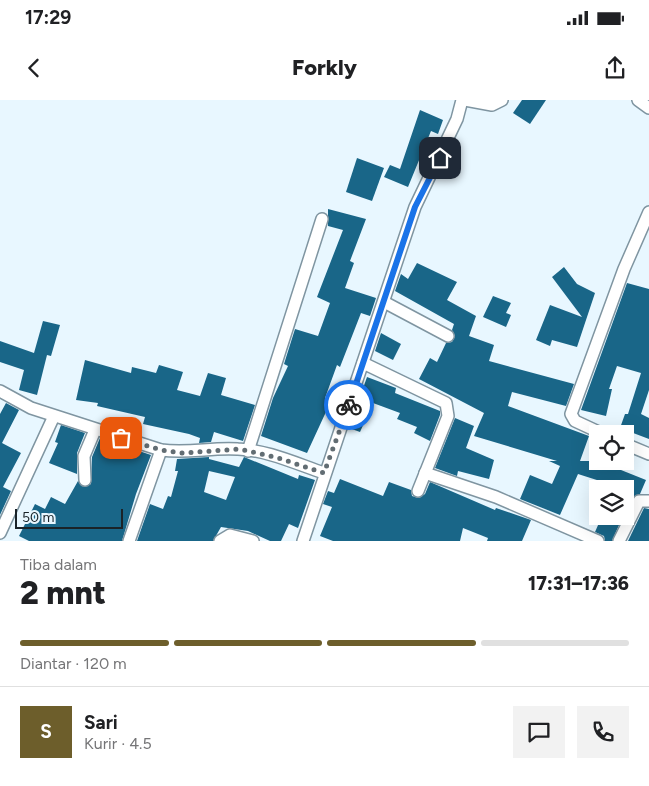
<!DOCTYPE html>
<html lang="id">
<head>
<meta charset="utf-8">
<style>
  body { margin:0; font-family:Figtree,sans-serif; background:#f2f2f2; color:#202124; height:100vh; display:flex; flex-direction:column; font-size:19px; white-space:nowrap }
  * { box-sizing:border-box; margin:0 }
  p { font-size:16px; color:#757577 }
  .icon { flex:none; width:28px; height:28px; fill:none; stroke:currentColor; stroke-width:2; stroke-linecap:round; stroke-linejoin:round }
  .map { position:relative; height:441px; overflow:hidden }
  .drawer { display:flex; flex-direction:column; background:#fff; flex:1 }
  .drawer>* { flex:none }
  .controls { position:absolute; left:589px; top:325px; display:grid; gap:10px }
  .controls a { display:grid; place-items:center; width:45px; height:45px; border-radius:0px; background:#fff; box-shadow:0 5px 20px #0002; font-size:25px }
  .scale { position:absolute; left:15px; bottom:12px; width:108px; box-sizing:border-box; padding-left:5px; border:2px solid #1a2328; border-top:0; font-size:14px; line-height:18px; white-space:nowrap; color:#1a2328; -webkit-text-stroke:4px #e8f7ff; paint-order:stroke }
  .pin { position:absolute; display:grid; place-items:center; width:42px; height:42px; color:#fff; margin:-21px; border-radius:10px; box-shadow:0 2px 8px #0006 }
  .courier { position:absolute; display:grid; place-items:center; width:50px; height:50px; margin:-25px; border:4px solid #1a73e8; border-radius:50%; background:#fff; color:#222; box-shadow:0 1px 6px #0007 }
  .overview em { font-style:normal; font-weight:800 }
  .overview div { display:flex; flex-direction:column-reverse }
  .overview { display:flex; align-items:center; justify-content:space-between; height:85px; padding:0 20px }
  h1 { font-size:32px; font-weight:800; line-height:38px }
  .bar { display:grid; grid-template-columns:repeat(4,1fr); gap:8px 5px; align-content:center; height:60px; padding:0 20px }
  .bar i { height:6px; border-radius:4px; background:#e0e0e0 }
  .bar .active { background:#6d5e2b }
  .bar p { grid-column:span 4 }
  .line { display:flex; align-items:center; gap:12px; padding:0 20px; border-top:1px solid #e0e0e0 }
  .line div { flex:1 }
  .round { display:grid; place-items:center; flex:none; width:52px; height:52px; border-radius:0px; background:#f2f2f2 }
  .status { display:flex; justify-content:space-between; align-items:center; height:35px; padding:0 25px; background:#fff; direction:ltr }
  .status svg { height:14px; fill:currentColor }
  header { display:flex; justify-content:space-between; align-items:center; height:65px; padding:0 20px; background:#fff; font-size:22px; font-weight:800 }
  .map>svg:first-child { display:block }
  .building { fill:#196688; fill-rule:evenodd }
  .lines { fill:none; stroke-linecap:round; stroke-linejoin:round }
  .minor-casing { stroke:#7f95a1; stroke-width:14 }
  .minor { stroke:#fff; stroke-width:11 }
  .done { stroke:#626d73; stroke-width:5; stroke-dasharray:0 9 }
  .route { stroke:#1a73e8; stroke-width:6 }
</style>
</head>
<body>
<div class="status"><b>17:29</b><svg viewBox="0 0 49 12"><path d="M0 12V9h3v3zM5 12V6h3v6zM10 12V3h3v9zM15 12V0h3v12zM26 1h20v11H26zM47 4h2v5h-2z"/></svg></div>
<header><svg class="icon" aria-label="back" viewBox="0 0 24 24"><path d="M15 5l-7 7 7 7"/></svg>Forkly<svg class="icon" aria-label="share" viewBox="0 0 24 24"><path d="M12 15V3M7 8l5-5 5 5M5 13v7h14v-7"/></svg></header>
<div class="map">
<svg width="649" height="441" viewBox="0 0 649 441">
  <rect width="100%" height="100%" fill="#e8f7ff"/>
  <g class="building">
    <path d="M522,0h24l-16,24 -17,-11z"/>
    <path d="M420,10l23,10 -5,14 -7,-3 -23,56 -24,-10 6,-12 10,4z"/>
    <path d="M357,58l27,10 -12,33 -26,-9z"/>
    <path d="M328,109l38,10 -16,42 4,2 -9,25 31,10 -6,18 -9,-3 -21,54 -3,-2 -12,33 6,3 -24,52 -46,-17 12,-38 15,-32 -4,-2 11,-35 23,7 12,-33 -13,-6 26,-67 -15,-4z"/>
    <path d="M417,163l40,19 -10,18 29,16 -7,20 25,9 -5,16 85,23 -8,22 -54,-14 -4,14 81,30 -9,25h39l-3,7 30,12 -6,14 -7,3 -8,15v-23l-47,-15 -18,41 -40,-16 10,-24 22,9 8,-18 -11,-5h8l-83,-25 10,-23 -65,-34 11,-21 7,4 9,-19 6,-1 3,-6 -3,-6 2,-6 -59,-33 6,-17 7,5z"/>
    <path d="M564,167l13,17 18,9 -18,54 -25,-7 -2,6 -14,-6 14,-35 32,12 -30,-40z"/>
    <path d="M627,183l22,6v101l-8,24 8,4v21l-29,-11 5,-14h3l13,-41 -24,-7 -8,23h3l-6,27 -25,-6z"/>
    <path d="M493,196l18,7 -5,10 5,2 -5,12 -23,-10z"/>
    <path d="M43,221l17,4 -9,31 -4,-1 -10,40 -18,-5 5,-20 -24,-8v-21l34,12z"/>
    <path d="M381,233l20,11 -8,16 -18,-9z"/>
    <path d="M85,260l46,13 1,-6 24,6 3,-8 24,7 -6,18 23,6 8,-23 18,5 -5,17 34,10 -12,36 -29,-9 -3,10 -12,1 1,-5 -11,-4 -46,-10 2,-7 -48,-11 1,-3 -22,-3z"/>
    <path d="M367,277l29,11 -1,5 45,18v4l-10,26 -16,-8 3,-6 -20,-8 3,-6 -27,-10 -13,29 -11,-4z"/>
    <path d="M6,303l13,7 -17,33 19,10 -18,34 8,4 -11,24v-101z"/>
    <path d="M455,318l19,8 -8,22 28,12 -5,19 -31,-8 -1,5 -22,-8z"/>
    <path d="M61,325l24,8 -8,20v21l-28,-11 9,-20 -3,-1z"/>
    <path d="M100,338l51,17 -15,39 -14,47h-93l-10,-5 16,-32 10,5 6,-12 14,7 13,-23 7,6 6,-3 1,-27z"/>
    <path d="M209,357v2l30,8 5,-10 54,22 1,-4 16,5 -17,48 -9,-4 -8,17h-11l-22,-10 -27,-4 -8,14h-76l13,-37 13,5 5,-13 3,1 7,-26h-3l2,-12zM209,371l26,6 -9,23 -22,-8z"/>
    <path d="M340,379l43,17 6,-14 22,8 1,6 7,2 6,-4 5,-12 65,28 1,-2 35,12 -9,21h-35l1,-3 -25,-10 -3,13h-127l-13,-5 12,-29 -9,-3 5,-13 6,2z"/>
    <path d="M644,408l5,1v32h-21z"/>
    <path d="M602,416h21l-11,25h-7l-1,-5 -9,-4z"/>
  </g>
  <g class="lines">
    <g class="minor-casing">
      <g id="minor">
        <path d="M465,0l27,5 10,-5"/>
        <path d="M638,0l11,8"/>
        <path d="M384,202l64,34"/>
        <path d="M363,263l83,40 2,13 -30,75"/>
        <path d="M0,291l31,17 130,42c28,4 50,-3 77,-1 29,1 59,15 86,24"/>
        <path d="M603,334l-28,-13 -4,-7 53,-145 25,-57"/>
        <path d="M625,344l24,10"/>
        <path d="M248,351l74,-232"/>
        <path d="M425,373l71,24 102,44"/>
        <path d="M85,380l-1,-24 11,-26"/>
        <path d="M0,433l54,-117"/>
        <path d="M129,441l32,-91"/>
        <path d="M220,441l10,-6 23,6"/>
        <path d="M303,441l112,-334 42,-88 5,-19"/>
        <path d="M619,441l20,-40h10"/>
      </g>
    </g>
    <use href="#minor" class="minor"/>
  </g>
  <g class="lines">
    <path class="done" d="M121,338l40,12 21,3 58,-4 38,9 46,15 25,-68"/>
    <path class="route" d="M349,305l66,-198 25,-49"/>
  </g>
</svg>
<div class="controls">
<a><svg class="icon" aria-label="locate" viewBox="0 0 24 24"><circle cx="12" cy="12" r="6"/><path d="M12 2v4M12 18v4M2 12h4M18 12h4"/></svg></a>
<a><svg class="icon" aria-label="layers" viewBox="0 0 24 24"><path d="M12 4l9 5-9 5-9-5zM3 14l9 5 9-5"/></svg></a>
</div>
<div class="scale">50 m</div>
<div class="pin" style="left:121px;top:338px;background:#ea580c"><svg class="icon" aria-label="bag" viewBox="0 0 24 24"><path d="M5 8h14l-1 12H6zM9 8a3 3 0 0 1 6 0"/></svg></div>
<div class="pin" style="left:440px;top:58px;background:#1f2937"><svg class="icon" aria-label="home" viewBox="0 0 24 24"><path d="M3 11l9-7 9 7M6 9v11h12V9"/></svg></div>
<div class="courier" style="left:349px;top:305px"><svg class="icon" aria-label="bike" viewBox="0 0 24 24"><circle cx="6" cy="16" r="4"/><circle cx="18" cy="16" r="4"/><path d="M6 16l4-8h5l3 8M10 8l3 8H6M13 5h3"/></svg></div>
</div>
<section class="drawer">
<div class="overview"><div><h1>2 mnt</h1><p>Tiba dalam</p></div><em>17:31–17:36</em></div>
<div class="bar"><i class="active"></i><i class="active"></i><i class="active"></i><i></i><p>Diantar · 120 m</p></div>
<div class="line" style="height:90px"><b class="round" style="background:#6d5e2b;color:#fff">S</b><div><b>Sari</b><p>Kurir · 4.5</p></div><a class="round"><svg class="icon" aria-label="chat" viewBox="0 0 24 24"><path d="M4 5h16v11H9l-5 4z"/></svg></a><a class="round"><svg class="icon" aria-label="phone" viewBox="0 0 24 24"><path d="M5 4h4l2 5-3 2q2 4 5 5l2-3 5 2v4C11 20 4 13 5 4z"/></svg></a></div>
</section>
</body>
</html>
